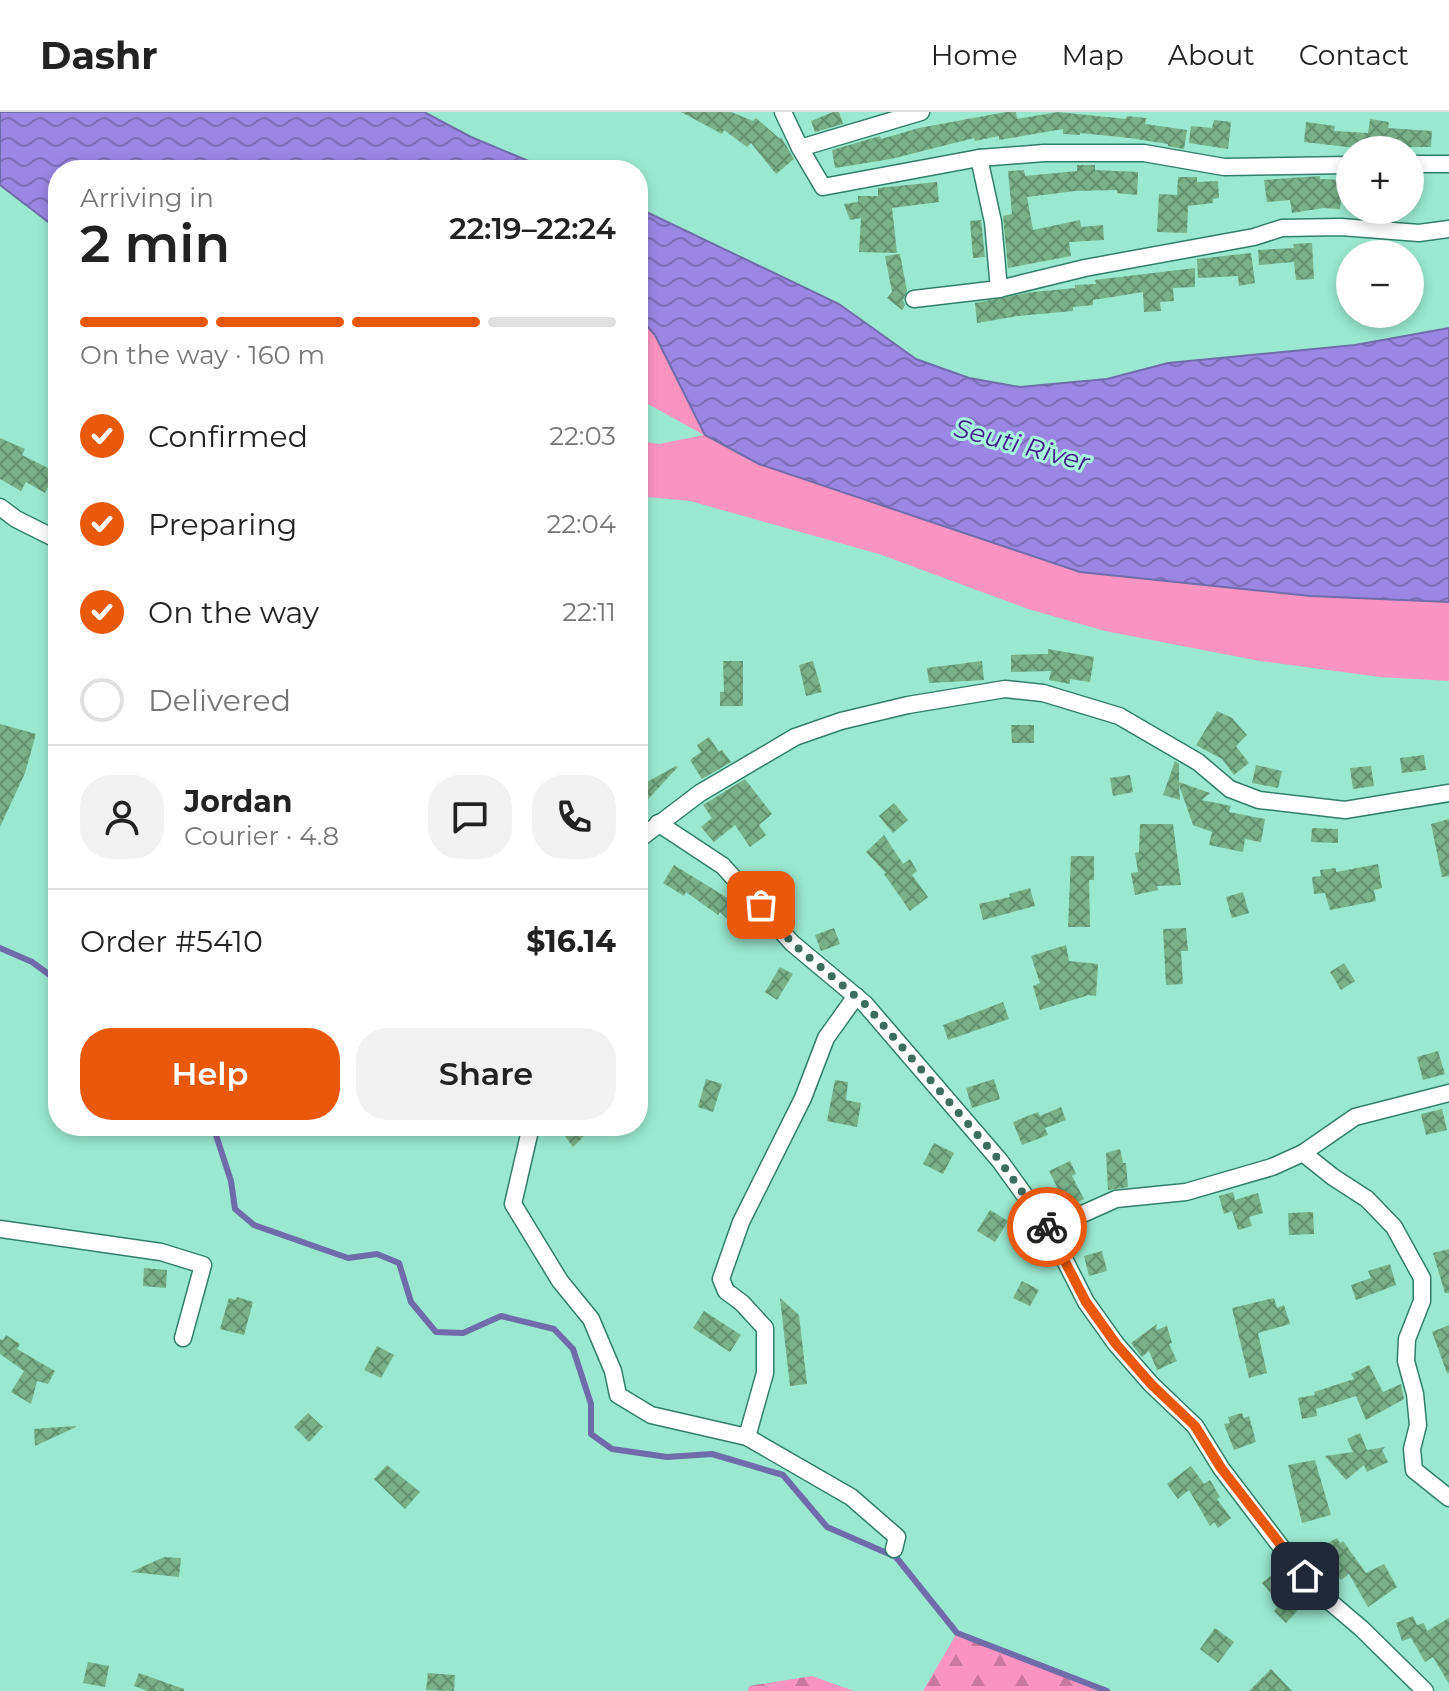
<!DOCTYPE html>
<html lang="en">
<head>
<meta charset="utf-8">
<style>
  body { margin:0; font-family:Montserrat,sans-serif; background:#f2f2f2; color:#222; height:100vh; display:flex; flex-direction:column; font-size:30px; white-space:nowrap }
  * { box-sizing:border-box; margin:0 }
  p { font-size:26px; color:#767676 }
  .icon { flex:none; width:44px; height:44px; fill:none; stroke:currentColor; stroke-width:2; stroke-linecap:round; stroke-linejoin:round }
  .map { position:relative; flex:1; overflow:hidden }
  .drawer { position:absolute; left:48px; top:48px; width:600px; height:976px; display:flex; flex-direction:column; background:#fff; border-radius:32px; box-shadow:0 4px 12px #0003 }
  .drawer>* { flex:none }
  .buttons { position:absolute; left:1336px; top:24px; display:grid; gap:16px }
  .buttons a { display:grid; place-items:center; width:88px; height:88px; border-radius:50%; background:#fff; box-shadow:0 4px 12px #0003; font-size:40px }
  .pin { position:absolute; display:grid; place-items:center; width:68px; height:68px; color:#fff; margin:-34px; border-radius:16px; box-shadow:0 4px 12px #0006 }
  .courier { position:absolute; display:grid; place-items:center; width:80px; height:80px; margin:-40px; border:6px solid #ea580c; border-radius:50%; background:#fff; color:#222; box-shadow:0 2px 10px #0007 }
  .overview em { font-style:normal; font-weight:600 }
  .overview div { display:flex; flex-direction:column-reverse }
  .overview { display:flex; align-items:center; justify-content:space-between; height:136px; padding:0 32px }
  h1 { font-size:52px; font-weight:600; line-height:60px }
  .bar { display:grid; grid-template-columns:repeat(4,1fr); gap:12px 8px; align-content:center; height:96px; padding:0 32px }
  .bar i { height:10px; border-radius:6px; background:#e0e0e0 }
  .bar .selected { background:#ea580c }
  .bar p { grid-column:span 4 }
  .line { display:flex; align-items:center; gap:20px; padding:0 32px; border-top:2px solid #e0e0e0 }
  .line div { flex:1 }
  .round { display:grid; place-items:center; flex:none; width:84px; height:84px; border-radius:32px; background:#f2f2f2 }
  ol { padding:0 32px; list-style:none }
  li { display:flex; align-items:center; gap:24px; height:88px }
  li p { margin-inline-start:auto }
  li .icon { padding:8px; border-radius:50%; background:#ea580c; color:#fff; stroke-width:4 }
  li:last-child { color:#767676 }
  li i { width:44px; height:44px; border:4px solid #e0e0e0; border-radius:50% }
  .button { display:flex; gap:16px; margin-top:auto; padding:16px 32px }
  .button a { flex:1; height:92px; border-radius:32px; background:#ea580c; color:#fff; font-size:32px; font-weight:600; line-height:92px; text-align:center }
  .button a+a { background:#f2f2f2; color:#222 }
  header { display:flex; align-items:center; gap:48px; box-sizing:border-box; height:112px; padding:0 40px; background:#fff; border-bottom:2px solid #e0e0e0 }
  header strong { font-size:38px }
  nav { display:flex; gap:44px; margin-inline-start:auto; font-size:28px }
  .map>svg:first-child { display:block }
  .green { fill:#fc94c2 }
  .forest { fill:url(#forest-firs) }
  .water { fill:url(#water-waves); stroke:#706baa; stroke-width:2 }
  .lines { fill:none; stroke-linecap:round; stroke-linejoin:round }
  .stream { stroke:#706baa; stroke-width:6 }
  .building { fill:url(#building-cross-hatch) }
  .street-casing { stroke:#307f6a; stroke-width:19 }
  .street { stroke:#fff; stroke-width:16 }
  .done { stroke:#3c6e5f; stroke-width:8; stroke-dasharray:0 14.4 }
  .route { stroke:#ea580c; stroke-width:10 }
  .labels { text-anchor:middle; stroke-width:6; stroke-linejoin:round; paint-order:stroke }
  .water-label { font-size:26px; font-style:italic; fill:#431b89; stroke:#a7f5dc }
</style>
</head>
<body>
<header>
<strong>Dashr</strong>
<nav><a>Home</a><a>Map</a><a>About</a><a>Contact</a></nav>
</header>
<div class="map">
<svg width="1449" height="1579" viewBox="0 0 1449 1579">
  <defs>
    <pattern id="forest-firs" width="22" height="20" patternUnits="userSpaceOnUse" patternTransform="scale(2)"><rect width="22" height="20" fill="#fc94c2"/><path d="M5 1l3.5 6h-7zM16 11l3.5 6h-7z" fill="#ca799d"/></pattern>
    <pattern id="water-waves" width="16" height="10" patternUnits="userSpaceOnUse" patternTransform="scale(2)"><rect width="16" height="10" fill="#9b86e4"/><path d="M0 5q4-4 8 0t8 0" fill="none" stroke="#7d6eb8"/></pattern>
    <pattern id="building-cross-hatch" width="8" height="8" patternUnits="userSpaceOnUse" patternTransform="scale(2)"><rect width="8" height="8" fill="#78b188"/><path d="M0 0l8 8M0 8l8-8" fill="none" stroke="#61906f"/></pattern>
  </defs>
  <rect width="100%" height="100%" fill="#9ae8cf"/>
  <path class="green" d="M638,204l17,19 50,100 54,29 321,108 230,24 139,6v79l-69,-4 -120,-16 -155,-30 -77,-22 -149,-55 -189,-53 -52,-5v-55l21,3 45,-9 -58,-32 -8,-16z"/>
  <g class="forest">
    <path d="M957,1521l150,58h-184z"/>
    <path d="M812,1564l42,15h-106l1,-5z"/>
  </g>
  <g class="water">
    <path d="M0,0h424l47,25 79,33h-492v55l-7,-1 -51,-39z"/>
    <path d="M638,96l201,96 77,55 53,19 51,9 87,-8 61,-16 187,-18 94,-17v274l-139,-6 -230,-24 -321,-108 -54,-29 -50,-100 -17,-19z"/>
  </g>
  <g class="lines">
    <g class="stream">
      <path d="M0,836l32,14 26,19"/>
      <path d="M213,1014l18,55 4,28 19,16 94,33 29,-4 22,9 12,39 25,30 27,1 38,-17 53,13 19,20 18,55v30l21,15 55,8 45,-3 71,21 44,52 69,30 61,76 150,58"/>
    </g>
  </g>
  <g class="building">
    <path d="M681,0h50l22,9 3,-3 24,21 1,-2 13,22 -18,15 -25,-31 -4,4 -23,-17 -2,4z"/>
    <path d="M833,0h6l4,12 -28,8 -4,-11z"/>
    <path d="M1006,0h10l1,7 41,-7 68,7 1,-3 19,2 -1,6 42,6 -3,19 -16,-3v-2l-38,-6 -50,-5v2l-17,-1v-5l-64,11v-4l-24,5 -1,-3 -83,21 -56,9 -3,-18 48,-14 1,3 38,-11z"/>
    <path d="M1370,7l19,3 -1,6 44,3 -1,16h-57v3l-70,-8 2,-20 29,4 -1,5 34,2z"/>
    <path d="M1214,8l17,2 -3,27 -39,-6 2,-17 21,2z"/>
    <path d="M1077,53h18v5l43,2 -1,23 -20,-2v-3l-42,1 -48,6 6,33 47,-10 1,7 22,-2 1,15 -35,2 2,14 -63,12 -5,-52 9,-2 -4,-43 16,-1 1,6 52,-5z"/>
    <path d="M1320,64v3l22,1v5h8v17l-9,-1 -1,8 -17,-1 -31,5 -2,-13 -23,2 -3,-22z"/>
    <path d="M1178,65h19v5l21,-1 1,17 -6,1v4l-25,3 -1,27 -30,-1 2,-38 18,1z"/>
    <path d="M937,70l2,20 -47,6 5,45 -38,-1 2,-34 -11,2 -6,-16 14,-2v-6h20v-8z"/>
    <path d="M981,108l4,37 -12,1 -3,-37z"/>
    <path d="M1312,131l2,36 -18,1 -2,-18 -35,3 -1,-15 36,-2 -1,-4z"/>
    <path d="M1251,141l4,30 -16,3 -1,-10 -40,2 -1,-19z"/>
    <path d="M900,142l7,37 -4,9 2,5 -3,5 -15,-12 5,-6 -7,-36z"/>
    <path d="M1195,156v19l-22,1 1,13 -14,1 1,9 -17,1 -1,-20 -50,8v5l-20,2v4l-55,5 -41,7 -2,-20 58,-11 42,-4v-3l21,-1 -1,-4z"/>
    <path d="M0,326l25,11 -3,6 34,17 -11,21 -19,-11 -5,9 -21,-12z"/>
    <path d="M1048,537l46,8 -4,25 -20,-3v5l-21,-4 2,-9 -40,1v-17l37,-1z"/>
    <path d="M723,549h20v45h-23v-14h4z"/>
    <path d="M813,549l9,31 -16,4 -7,-31z"/>
    <path d="M982,549l2,19 -55,3 -2,-15z"/>
    <path d="M1217,599l15,7 15,17 -11,11 13,17 -15,12 -12,-16 -26,-14z"/>
    <path d="M0,612l36,10 -11,39 -25,54z"/>
    <path d="M1011,613h23v18h-22z"/>
    <path d="M709,625l10,15 3,-2 9,12 -29,17 -12,-19 11,-8 -4,-7z"/>
    <path d="M1424,643l2,15 -24,3 -2,-15z"/>
    <path d="M1175,649l4,3v18l31,11 -8,7 29,6 -2,6 36,7 -4,23 -16,-3 -2,13 -34,-7 3,-13 -19,-7 -14,-40 1,15 -17,-5z"/>
    <path d="M1256,653l26,6 -4,17 -26,-5z"/>
    <path d="M676,654l2,1 -40,43v-23z"/>
    <path d="M1371,654l3,20 -21,3 -3,-21z"/>
    <path d="M1130,663l3,17 -20,4 -3,-18z"/>
    <path d="M745,667l27,35 -13,11 7,10 -16,12 -15,-22 -21,17 -13,-15 11,-9 -9,-13z"/>
    <path d="M894,691l14,17 -15,13 -14,-17z"/>
    <path d="M1449,707v57l-7,1 -11,-53z"/>
    <path d="M1140,712h33l8,61 -24,1 1,4 -23,5 -4,-22 7,-1 -3,-19 4,-1z"/>
    <path d="M1312,716l26,1v14l-27,-1z"/>
    <path d="M884,723l19,29 7,-5 7,12 -5,4 16,22 -18,14 -26,-37 2,-1 -20,-21z"/>
    <path d="M1071,744h23v24h-5l1,47h-22z"/>
    <path d="M1378,752l4,24 -8,2 2,11 -46,9 -5,-17 -11,1 -2,-17 9,-1 -1,-6 16,-2v4z"/>
    <path d="M674,753l60,37 22,22 -11,12 -25,-24 -2,3 -32,-23 -2,4 -21,-13z"/>
    <path d="M1030,776l5,18 -52,14 -4,-16 31,-7 -1,-3z"/>
    <path d="M1243,780l6,21 -17,5 -6,-21z"/>
    <path d="M834,816l6,16 -19,7 -6,-16z"/>
    <path d="M1186,816l2,23h-7l2,33 -17,1 -3,-56z"/>
    <path d="M1066,833l3,16 29,3 -2,32 -7,-1 -49,15 -7,-24 7,-3 -9,-27z"/>
    <path d="M1344,851l11,18 -14,9 -11,-18z"/>
    <path d="M780,855l13,7 -16,26 -12,-8z"/>
    <path d="M1003,890l6,17 -61,21 -5,-15z"/>
    <path d="M1438,939l7,23 -22,6 -6,-23z"/>
    <path d="M706,967l16,5 -9,28 -15,-5z"/>
    <path d="M994,967l6,20 -28,9 -6,-20z"/>
    <path d="M835,968l13,2 -2,18 15,3 -4,24 -30,-6z"/>
    <path d="M1061,995l5,13 -21,8 3,7 -26,10 -9,-23 25,-10 2,4z"/>
    <path d="M1442,997l5,21 -21,5 -5,-21z"/>
    <path d="M570,1014h24l-21,21 -11,-15z"/>
    <path d="M934,1031l20,10 -11,21 -20,-10z"/>
    <path d="M1120,1037l3,14h3l2,24 -20,3 -2,-37z"/>
    <path d="M1070,1049l6,13 -4,2 12,23 -20,10 -11,-20 4,-2 -8,-16z"/>
    <path d="M1233,1080l2,8 23,-7 5,20 -14,4 3,9 -14,4 -6,-19 -8,3 -5,-18z"/>
    <path d="M990,1098l18,11 -13,21 -18,-11z"/>
    <path d="M1313,1100l1,22 -25,1 -1,-22z"/>
    <path d="M1449,1137v44h-4l-12,-40z"/>
    <path d="M1102,1139l5,20 -18,5 -5,-20z"/>
    <path d="M1390,1152l6,21 -40,15 -5,-15 20,-7 -3,-7z"/>
    <path d="M144,1156l23,2 -1,18 -23,-2z"/>
    <path d="M1022,1169l17,9 -9,16 -17,-8z"/>
    <path d="M237,1185l16,5 -9,33 -24,-6 9,-31 7,2z"/>
    <path d="M780,1186l19,17 8,69 -17,2z"/>
    <path d="M1274,1186l3,10 7,-3 6,19 -32,9 9,40 -18,5 -17,-70z"/>
    <path d="M704,1199l37,24 -11,17 -37,-24z"/>
    <path d="M1157,1212l-1,6 11,-4 5,17 -3,1 8,17 -20,9 -8,-19 -7,6 -11,-14z"/>
    <path d="M1449,1213v48h-2l-15,-41z"/>
    <path d="M6,1223l14,9 -3,5 38,22 -7,13 -11,-3 -6,23 -20,-12 13,-21 -24,-17v-15l3,1z"/>
    <path d="M377,1234l17,9 -13,23 -17,-8z"/>
    <path d="M1369,1253l14,27 18,-8 3,15 -38,21 -10,-24 -40,13 1,7 -15,3 -4,-21 17,-3 -1,-3 40,-13 -3,-5z"/>
    <path d="M308,1301l15,14 -14,15 -15,-15z"/>
    <path d="M1242,1301l2,5 5,-2 7,26 -22,8 -10,-26 6,-1 -2,-6z"/>
    <path d="M75,1314l1,1 -41,19 -1,-17z"/>
    <path d="M1360,1321l7,17 18,-3 -3,3 6,12 -21,10 -3,-7 -18,15 -21,-24 28,-4 -6,-13z"/>
    <path d="M1315,1348l16,55 -29,8 -14,-58z"/>
    <path d="M387,1353l33,27 -15,17 -31,-30z"/>
    <path d="M1191,1354l13,18 6,-4 10,17 -3,2 14,19 -13,10 -4,-6 -4,4 -21,-36 -11,9 -11,-15z"/>
    <path d="M1337,1426l3,5 3,-2 23,32 18,-9 13,23 -29,20 -19,-33 -8,6 -22,-32z"/>
    <path d="M164,1445l17,1 -2,19 -48,-5z"/>
    <path d="M1274,1461l27,29 -3,3 2,3 -14,15 -12,-12 6,-7 -18,-21z"/>
    <path d="M1413,1504l4,9 7,-2 3,8 22,-13v66l-16,-27 -8,5 -14,-24 -9,3 -6,-18z"/>
    <path d="M1215,1516l19,14 -16,21 -18,-14z"/>
    <path d="M88,1550l21,4 -4,21 -22,-4z"/>
    <path d="M1271,1557l21,22h-43z"/>
    <path d="M139,1561l45,16v2h-36l-14,-5z"/>
    <path d="M428,1561l27,2 -1,16 -28,-1z"/>
  </g>
  <g class="lines">
    <g class="street-casing">
      <g id="street">
        <path d="M783,0l17,36 121,-36"/>
        <path d="M800,36l23,39 156,-29 65,-5h100l80,14 126,-2"/>
        <path d="M979,46l14,64 6,67"/>
        <path d="M1410,52h39"/>
        <path d="M914,187l85,-10 86,-21 169,-31 28,-9 59,-1 78,6 30,-4"/>
        <path d="M0,395l16,12 42,21"/>
        <path d="M658,711l65,43 69,77 73,61 135,157 49,68 37,73 30,42 35,40 44,42 26,42 67,88 34,39 40,34 63,62"/>
        <path d="M638,728l62,-47 95,-56 46,-16 67,-16 97,-16 38,4 76,23 79,46 32,27 29,11 86,10 104,-17"/>
        <path d="M531,1014l-18,78 47,77 31,38 22,52 5,24 33,20 96,22 104,60 46,40 -3,12"/>
        <path d="M1303,1041l30,24 34,22 27,28 28,51v23l-15,38 -1,22 9,33 3,31 -6,24 2,21 35,28"/>
        <path d="M0,1117l161,23 42,13 -20,73"/>
        <path d="M1049,1117l67,-30 70,-7 86,-25 31,-14 52,-36 94,-24"/>
        <path d="M747,1325l18,-64v-45l-23,-25 -16,-12 -5,-12 20,-57 62,-124 23,-60 30,-42"/>
      </g>
    </g>
    <use href="#street" class="street"/>
  </g>
  <g class="lines">
    <path class="done" d="M761,793l31,38 73,61 135,157 47,66"/>
    <path class="route" d="M1047,1115l39,75 30,42 35,40 44,42 26,42 84,108"/>
  </g>
  <g class="labels">
    <g class="water-label">
      <text transform="translate(1022 333) rotate(15)" y="9">Seuti River</text>
    </g>
  </g>
</svg>
<div class="buttons">
<a>+</a>
<a>−</a>
</div>
<div class="pin" style="left:761px;top:793px;background:#ea580c"><svg class="icon" aria-label="bag" viewBox="0 0 24 24"><path d="M5 8h14l-1 12H6zM9 8a3 3 0 0 1 6 0"/></svg></div>
<div class="pin" style="left:1305px;top:1464px;background:#1f2937"><svg class="icon" aria-label="home" viewBox="0 0 24 24"><path d="M3 11l9-7 9 7M6 9v11h12V9"/></svg></div>
<div class="courier" style="left:1047px;top:1115px"><svg class="icon" aria-label="bike" viewBox="0 0 24 24"><circle cx="6" cy="16" r="4"/><circle cx="18" cy="16" r="4"/><path d="M6 16l4-8h5l3 8M10 8l3 8H6M13 5h3"/></svg></div>
<section class="drawer">
<div class="overview"><div><h1>2 min</h1><p>Arriving in</p></div><em>22:19–22:24</em></div>
<div class="bar"><i class="selected"></i><i class="selected"></i><i class="selected"></i><i></i><p>On the way · 160 m</p></div>
<ol>
<li><svg class="icon" aria-label="check" viewBox="0 0 24 24"><path d="M5 12l5 5 9-10"/></svg>Confirmed<p>22:03</p></li>
<li><svg class="icon" aria-label="check" viewBox="0 0 24 24"><path d="M5 12l5 5 9-10"/></svg>Preparing<p>22:04</p></li>
<li><svg class="icon" aria-label="check" viewBox="0 0 24 24"><path d="M5 12l5 5 9-10"/></svg>On the way<p>22:11</p></li>
<li><i></i>Delivered</li>
</ol>
<div class="line" style="height:144px"><a class="round"><svg class="icon" aria-label="person" viewBox="0 0 24 24"><circle cx="12" cy="8" r="4"/><path d="M4 21q1-7 8-7t8 7"/></svg></a><div><b>Jordan</b><p>Courier · 4.8</p></div><a class="round"><svg class="icon" aria-label="chat" viewBox="0 0 24 24"><path d="M4 5h16v11H9l-5 4z"/></svg></a><a class="round"><svg class="icon" aria-label="phone" viewBox="0 0 24 24"><path d="M5 4h4l2 5-3 2q2 4 5 5l2-3 5 2v4C11 20 4 13 5 4z"/></svg></a></div>
<div class="line" style="height:104px"><div>Order #5410</div><b>$16.14</b></div>
<div class="button"><a>Help</a><a>Share</a></div>
</section>
</div>
</body>
</html>
